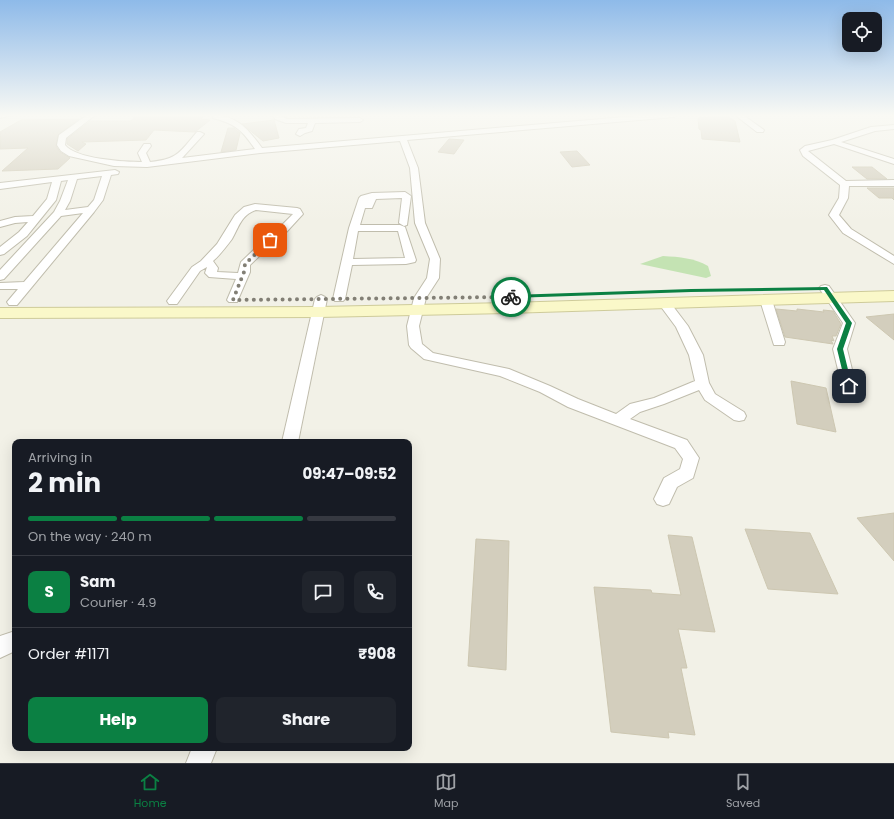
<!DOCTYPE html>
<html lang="en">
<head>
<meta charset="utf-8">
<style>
  body { margin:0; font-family:Poppins,sans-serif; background:#20242c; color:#f1f3f6; height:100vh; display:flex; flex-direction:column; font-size:15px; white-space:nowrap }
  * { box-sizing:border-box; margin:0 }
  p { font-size:13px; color:#9ea1a6 }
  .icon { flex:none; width:22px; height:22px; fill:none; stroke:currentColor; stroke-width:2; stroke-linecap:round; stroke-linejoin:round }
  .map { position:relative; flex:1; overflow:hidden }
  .details { position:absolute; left:12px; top:439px; width:400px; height:312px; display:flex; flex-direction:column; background:#171b24; border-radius:8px; box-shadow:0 4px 16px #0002 }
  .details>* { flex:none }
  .buttons { position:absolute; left:842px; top:12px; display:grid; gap:8px }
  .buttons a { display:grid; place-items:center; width:40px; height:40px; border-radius:8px; background:#171b24; box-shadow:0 4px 16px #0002; font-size:20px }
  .pin { position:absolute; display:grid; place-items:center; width:34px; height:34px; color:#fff; margin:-17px; border-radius:8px; box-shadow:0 2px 6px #0006 }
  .courier { position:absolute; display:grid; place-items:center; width:40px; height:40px; margin:-20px; border:3px solid #0b8043; border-radius:50%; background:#fff; color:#222; box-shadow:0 1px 5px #0007 }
  .head em { font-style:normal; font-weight:700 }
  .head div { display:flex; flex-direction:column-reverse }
  .head { display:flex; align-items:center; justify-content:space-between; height:68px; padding:0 16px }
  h1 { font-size:26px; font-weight:700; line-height:30px }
  .bar { display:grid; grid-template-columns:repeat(4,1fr); gap:6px 4px; align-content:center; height:48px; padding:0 16px }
  .bar i { height:5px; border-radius:3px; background:#363941 }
  .bar .current { background:#0b8043 }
  .bar p { grid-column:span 4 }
  .line { display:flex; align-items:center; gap:10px; padding:0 16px; border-top:1px solid #363941 }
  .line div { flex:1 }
  .round { display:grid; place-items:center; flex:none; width:42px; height:42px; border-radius:8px; background:#20242c }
  .primary-button { display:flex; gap:8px; margin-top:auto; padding:8px 16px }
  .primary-button a { flex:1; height:46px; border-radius:8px; background:#0b8043; color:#fff; font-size:16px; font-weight:700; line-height:46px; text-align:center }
  .primary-button a+a { background:#20242c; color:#f1f3f6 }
  .tab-bar { display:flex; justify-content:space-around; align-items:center; height:56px; border-top:1px solid #363941; background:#171b24; font-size:11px; color:#9ea1a6 }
  .tab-bar a { display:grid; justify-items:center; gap:2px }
  .tab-bar .current { color:#0b8043 }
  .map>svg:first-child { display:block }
  .green { fill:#c4e3b3 }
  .building { fill:#d3cebd; stroke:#cdc7b1 }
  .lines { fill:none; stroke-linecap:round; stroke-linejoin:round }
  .street-casing { stroke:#c0bdad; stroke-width:2 }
  .secondary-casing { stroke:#cecb9a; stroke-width:2 }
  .street { fill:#fff; fill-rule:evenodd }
  .secondary { fill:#faf8c9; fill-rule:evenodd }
  .route { fill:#0b8043 }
  .done { stroke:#827f75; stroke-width:4; stroke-dasharray:0 7.2 }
</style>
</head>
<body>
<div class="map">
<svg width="894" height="763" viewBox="0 0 894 763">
  <rect width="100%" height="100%" fill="#f2f1e7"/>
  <path class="green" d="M663,256c17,1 31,2 45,10l3,10 -5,2 -66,-14z"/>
  <g class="building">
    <path d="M136,115h69l-4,4 9,1 -15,12 -41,-2 -8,10 -64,2 4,2 -8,7 -11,-7v-5l23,-18h41z"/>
    <path d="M727,116l8,5 5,21 -38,-3 -1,-9 -2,-1 -1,-11z"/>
    <path d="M79,119l-21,16 -2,11 4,6 10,6 -12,11 -56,2 26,-23 -28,1v-17l21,-12z"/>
    <path d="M274,120l5,18 -16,3 -21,-17z"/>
    <path d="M228,128h6l6,5 -4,17 -15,2z"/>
    <path d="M449,139l15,1 -10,14 -16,-2z"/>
    <path d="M577,151l13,14 -18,2 -12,-15z"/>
    <path d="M852,167h20l15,12h-20z"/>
    <path d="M867,188h27v12l-2,-2h-13z"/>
    <path d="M776,309l21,2v-2l27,3 -1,-2 10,1 8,13 -5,12h-4l2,5 -3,-1 2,4 -48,-7z"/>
    <path d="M894,314v26l-28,-23z"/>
    <path d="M791,381l35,7 10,44 -39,-8z"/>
    <path d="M894,513v48l-37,-43z"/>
    <path d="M745,529l65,4 28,61 -70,-5z"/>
    <path d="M668,535l24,2 23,95 -37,-3 9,39h-6l14,67 -27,-3 1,6 -58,-6 -17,-145 57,3 1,3 29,2z"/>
    <path d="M476,539l33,2 -3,129 -38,-4z"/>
  </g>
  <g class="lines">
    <g class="street-casing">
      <g id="street">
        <path d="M0,115h12l-12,3z"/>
        <path d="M87,115h8l-29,23 -1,7c11,14 59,17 77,17l-4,-9 6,-9h6l1,2 -5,7 4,9c28,-3 29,-9 47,-30h3l4,2 -22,24 73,-9c-13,-19 -19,-25 -42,-31l-1,-3c25,0 36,14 50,33l386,-33h29l-3,2 -267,23 11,28 7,55 15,36 -1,19 -13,20 -7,28 3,18 11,9 76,16 41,17 28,13 38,15 14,-10 24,-6 41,-17 -6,-26 -13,-28 -17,-23 2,-3h8l19,25 15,29 6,28 6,11 29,18 2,4 -2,4 -5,1 -5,-1 -29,-20 -6,-10 -35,14 -24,8 -10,7 57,21 12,18 -6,20 -16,9 -8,17 -6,2 -6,-2 -3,-5 10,-21 16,-9 3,-10 -8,-11 -107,-41 -28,-15 -40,-16 -76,-17 -13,-11 -2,-3 -2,-19 7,-28 13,-20 3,-19 -15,-36 -5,-55 -10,-27 -140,12 -113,14 -33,-1 -45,-10 -8,-5 -4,-6 2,-10z"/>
        <path d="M273,115h6l8,4 73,-1 3,2 -3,2 -45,1 -3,8 -7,2 -5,3 -4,-2 3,-5 7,-1 2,-5h-22l-11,-4z"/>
        <path d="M735,115h8l21,15 -1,2h-6z"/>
        <path d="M894,125v4l-19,2 -34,11 53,17v5l-60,-20 -26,7 38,30 48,-1v6h-45l-1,12 -9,17 12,14 43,27v8l-51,-31 -14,-18 10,-17 1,-13 -37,-29 -3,-6 5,-4 27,-6 39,-13z"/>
        <path d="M115,170l4,2 -1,2 -7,1 -8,25 -9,12 -77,93h-8l-2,-3 11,-13h-18v-6l24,-1 59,-69 -22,3 -57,63 -4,1v-10l54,-58 6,-11 8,-21 -7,1 -5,19 -17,21 -12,15 -23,18 -4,1v-8l19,-15 9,-10 -13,1 -15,4v-6l15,-4 18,-1 14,-17 5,-17 -52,7v-6zM102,176l-8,24 -6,7 -23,3 5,-9 7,-22z"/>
        <path d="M405,192l6,4 -4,29 -3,1 -5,-3 3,-25 -26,1 -4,9h-7l-5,17h40l5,2 11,33 -1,2 -9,2 -54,1 -7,34 -2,2h-8l-2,-2 16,-71 10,-30 2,-2 11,-3zM358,231h40l7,27 -52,1z"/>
        <path d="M255,204l42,4 3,1 3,5 -23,25 -9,6 -21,20v7l-13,30h-8l-2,-2 9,-21 -27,-2 -4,-4 2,-6 -7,4 -23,33h-8l-2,-3 25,-34 9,-6 16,-17 18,-29 9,-8zM256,210l37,4 -21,21 -9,6 -22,21 -3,11 -21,-1 1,-4 -5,-7c7,-6 13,-14 19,-22 7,-12 9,-24 24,-29z"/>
        <path d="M825,285l4,1 26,37 -8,26 9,37 -2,3 -5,2 -5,-2 -2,-3 -9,-37 10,-26 -24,-35 2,-2z"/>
        <path d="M321,295l4,2 2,2 -29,143h-16l33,-143 2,-2z"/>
        <path d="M766,296l4,2 2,2 13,42 -1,3h-10l-1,-3 -13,-42 2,-2z"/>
        <path d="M15,631v20l-15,7v-22z"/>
        <path d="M192,748h25l-6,15h-25z"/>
      </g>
    </g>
    <g class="secondary-casing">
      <path id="secondary" d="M894,291v10l-386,12 -189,4 -319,1v-10l319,-1 189,-4z"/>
    </g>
    <use href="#street" class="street"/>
    <use href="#secondary" class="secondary"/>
  </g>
  <linearGradient id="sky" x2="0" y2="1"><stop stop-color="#8ebae9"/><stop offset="0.52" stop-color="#f9f9f4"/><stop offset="1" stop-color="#f9f9f4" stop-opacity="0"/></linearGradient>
  <rect width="894" height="222" fill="url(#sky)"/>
  <path class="route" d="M827,287l25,36 -9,26 9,37 -3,3 -3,-3 -9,-37 9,-26 -22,-33 -133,2 -180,6 -3,-1 3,-2 180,-6z"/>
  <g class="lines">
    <path class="done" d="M270,240l-25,24 -1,8 -11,28 278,-3"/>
  </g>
</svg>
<div class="buttons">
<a><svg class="icon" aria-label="locate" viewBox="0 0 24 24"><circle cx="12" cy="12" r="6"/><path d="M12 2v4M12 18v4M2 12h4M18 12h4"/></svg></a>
</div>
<div class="pin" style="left:270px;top:240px;background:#ea580c"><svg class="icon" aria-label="bag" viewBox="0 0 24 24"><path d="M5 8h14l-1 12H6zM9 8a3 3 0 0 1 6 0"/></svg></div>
<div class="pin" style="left:849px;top:386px;background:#1f2937"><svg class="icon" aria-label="home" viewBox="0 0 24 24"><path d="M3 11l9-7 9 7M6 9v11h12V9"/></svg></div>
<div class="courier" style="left:511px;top:297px"><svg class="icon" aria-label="bike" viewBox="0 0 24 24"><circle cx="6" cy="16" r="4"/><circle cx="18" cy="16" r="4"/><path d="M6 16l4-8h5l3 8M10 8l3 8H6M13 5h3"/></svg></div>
<section class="details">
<div class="head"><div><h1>2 min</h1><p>Arriving in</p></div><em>09:47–09:52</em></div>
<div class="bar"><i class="current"></i><i class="current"></i><i class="current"></i><i></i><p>On the way · 240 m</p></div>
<div class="line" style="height:72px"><b class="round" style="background:#0b8043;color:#fff">S</b><div><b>Sam</b><p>Courier · 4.9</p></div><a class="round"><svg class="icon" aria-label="chat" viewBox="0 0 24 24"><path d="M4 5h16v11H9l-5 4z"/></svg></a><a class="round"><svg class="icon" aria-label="phone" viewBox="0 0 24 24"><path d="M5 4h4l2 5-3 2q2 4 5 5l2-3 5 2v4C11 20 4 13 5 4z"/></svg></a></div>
<div class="line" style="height:52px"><div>Order #1171</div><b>₹908</b></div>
<div class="primary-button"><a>Help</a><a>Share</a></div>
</section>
</div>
<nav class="tab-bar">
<a class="current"><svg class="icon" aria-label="home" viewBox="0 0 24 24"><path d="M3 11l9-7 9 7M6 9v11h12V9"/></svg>Home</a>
<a><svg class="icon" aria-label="map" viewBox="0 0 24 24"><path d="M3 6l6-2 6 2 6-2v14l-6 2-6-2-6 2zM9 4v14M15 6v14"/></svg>Map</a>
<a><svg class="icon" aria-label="saved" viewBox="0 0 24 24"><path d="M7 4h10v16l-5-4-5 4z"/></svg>Saved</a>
</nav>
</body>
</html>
